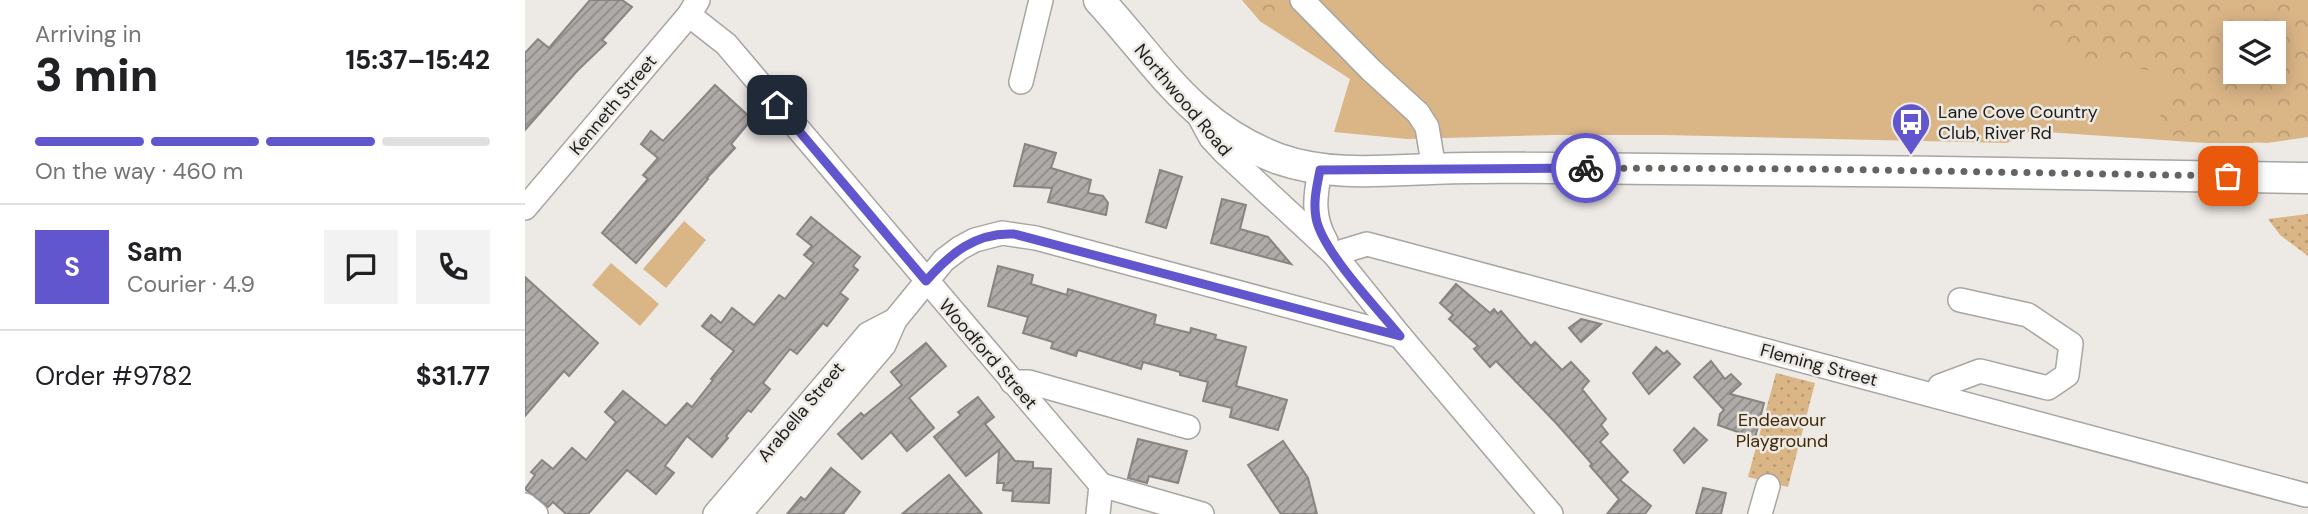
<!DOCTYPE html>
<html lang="en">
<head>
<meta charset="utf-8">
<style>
  body { margin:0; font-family:"DM Sans",sans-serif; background:#f2f2f2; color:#202124; height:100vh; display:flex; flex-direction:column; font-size:26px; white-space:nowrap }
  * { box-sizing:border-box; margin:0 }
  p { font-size:23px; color:#757577 }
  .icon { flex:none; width:38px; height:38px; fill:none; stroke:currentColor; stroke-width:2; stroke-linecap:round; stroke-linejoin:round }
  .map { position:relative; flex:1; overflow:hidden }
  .side { display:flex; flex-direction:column; background:#fff; width:525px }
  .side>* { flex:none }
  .fabs { position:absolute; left:1698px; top:21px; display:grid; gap:14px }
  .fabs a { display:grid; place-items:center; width:63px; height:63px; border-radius:0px; background:#fff; box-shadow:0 4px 18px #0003; font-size:35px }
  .pin { position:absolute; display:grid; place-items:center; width:60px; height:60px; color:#fff; margin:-30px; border-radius:14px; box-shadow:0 4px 10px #0006 }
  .courier { position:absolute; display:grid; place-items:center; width:70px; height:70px; margin:-35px; border:5px solid #6156ce; border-radius:50%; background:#fff; color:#222; box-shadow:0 2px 9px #0007 }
  .head em { font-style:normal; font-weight:800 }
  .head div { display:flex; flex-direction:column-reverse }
  .head { display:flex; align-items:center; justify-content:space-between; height:119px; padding:0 35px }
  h1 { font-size:46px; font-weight:800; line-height:52px }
  .bar { display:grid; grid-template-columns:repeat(4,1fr); gap:10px 7px; align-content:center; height:84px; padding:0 35px }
  .bar i { height:9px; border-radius:5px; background:#e0e0e0 }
  .bar .current { background:#6156ce }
  .bar p { grid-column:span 4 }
  .line { display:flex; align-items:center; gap:18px; padding:0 35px; border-top:2px solid #e0e0e0 }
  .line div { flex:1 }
  .round { display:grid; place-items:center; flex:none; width:74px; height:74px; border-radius:0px; background:#f2f2f2 }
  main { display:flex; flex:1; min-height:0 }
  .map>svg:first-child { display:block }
  .green { fill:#dab586 }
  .forest { fill:url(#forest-crowns); fill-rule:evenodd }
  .park { fill:url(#park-dots) }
  .building { fill:url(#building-hatch); stroke:#878481; stroke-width:2 }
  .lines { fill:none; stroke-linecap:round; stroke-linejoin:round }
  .minor-casing { stroke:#a8a5a2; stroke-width:26 }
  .major-casing { stroke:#a8a5a2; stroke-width:33 }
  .minor { stroke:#fff; stroke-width:23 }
  .major { stroke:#fff; stroke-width:30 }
  .done { stroke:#666461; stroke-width:7; stroke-dasharray:0 12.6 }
  .route { stroke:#6156ce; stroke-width:9 }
  .labels { text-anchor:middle; stroke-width:5; stroke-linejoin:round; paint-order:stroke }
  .street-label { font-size:18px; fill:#1d1c1a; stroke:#edeae6 }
  .poi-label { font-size:18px; fill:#1d1c1a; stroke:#edeae6; text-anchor:start }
  .park-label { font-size:18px; fill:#402904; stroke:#edeae6 }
</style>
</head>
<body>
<main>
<section class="side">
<div class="head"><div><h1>3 min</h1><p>Arriving in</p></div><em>15:37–15:42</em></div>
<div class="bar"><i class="current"></i><i class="current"></i><i class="current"></i><i></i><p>On the way · 460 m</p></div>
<div class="line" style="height:126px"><b class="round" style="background:#6156ce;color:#fff">S</b><div><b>Sam</b><p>Courier · 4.9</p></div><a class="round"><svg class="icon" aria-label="chat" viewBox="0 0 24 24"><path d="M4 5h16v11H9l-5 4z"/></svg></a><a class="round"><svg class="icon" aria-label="phone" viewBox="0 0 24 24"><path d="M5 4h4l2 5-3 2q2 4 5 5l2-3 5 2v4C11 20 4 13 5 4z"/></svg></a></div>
<div class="line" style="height:91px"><div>Order #9782</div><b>$31.77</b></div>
</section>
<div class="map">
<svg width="1783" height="514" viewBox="0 0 1783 514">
  <defs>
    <pattern id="forest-crowns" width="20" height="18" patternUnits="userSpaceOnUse" patternTransform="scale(1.75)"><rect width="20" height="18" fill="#dab586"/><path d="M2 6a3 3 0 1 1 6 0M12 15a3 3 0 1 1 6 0" fill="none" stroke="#bb9b73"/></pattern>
    <pattern id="park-dots" width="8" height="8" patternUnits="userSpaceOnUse" patternTransform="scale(1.75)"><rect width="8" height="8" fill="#dab586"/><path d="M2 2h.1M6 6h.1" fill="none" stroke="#bb9b73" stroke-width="1.8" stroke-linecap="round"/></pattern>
    <pattern id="building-hatch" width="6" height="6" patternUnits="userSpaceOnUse" patternTransform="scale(1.75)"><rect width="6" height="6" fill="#aeaba8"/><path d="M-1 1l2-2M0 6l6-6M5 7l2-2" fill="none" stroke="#8d8a88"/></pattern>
  </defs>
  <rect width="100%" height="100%" fill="#edeae6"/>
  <g class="green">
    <path d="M717,0h987l6,33v39l19,71h-48l-175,-12 -24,12 -341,-8h-113l-146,4 -73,-7 16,-53 -89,-57z"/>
    <path d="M159,221l22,19 -40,48 -23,-19z"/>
    <path d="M86,263l48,41 -19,22 -48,-41z"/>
  </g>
  <g class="forest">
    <path d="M717,0h37c-1,12 -6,17 -18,22z"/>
    <path d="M1496,0h287v137l-41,6 -47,-2 -56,-7 -6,-15 30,-42 -101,-17zM1748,33v39h-38v-39z"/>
  </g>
  <g class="park">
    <path d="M1783,214v42l-28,-21 -12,-16z"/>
    <path d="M1251,373l39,10 -27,104 -40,-10z"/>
  </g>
  <g class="building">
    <path d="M65,0h32l10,7 -30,33 4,3 -29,28 -52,59v-77l13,-14 11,9z"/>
    <path d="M190,85l37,34 -21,25 4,4 -28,30 1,1 -72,84 -34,-30 46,-54 -5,-4 15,-17 -17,-14 10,-13 12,10z"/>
    <path d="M500,144l31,9 -5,15 40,12 -3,13 15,3 5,7 -2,12 -58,-13 4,-14 -38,-2z"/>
    <path d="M635,170l22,7 -16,51 -20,-6z"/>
    <path d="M697,199l24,6 -6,24 28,8 23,27 -80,-21z"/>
    <path d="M286,217l49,40 -7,9 5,4 -18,23 8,6 -21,27 -4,-3 -26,31 -7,-5 -27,34 7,6 -19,23 -3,-2 -22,26 2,2 -16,19 -25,-21 -22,30 9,7 -18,21 -29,-24 -39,44h-22l-13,-12 -5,5 -23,-18 10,-14 -4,-3 11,-12 11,9 19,-21 14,12 30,-38 -11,-10 18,-21 43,35 21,-23 5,4 21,-27 -2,-1 23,-28 -32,-25 9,-11 10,8 11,-15 22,17 25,-30 6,4 29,-36 -10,-8 8,-9 -15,-12z"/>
    <path d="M473,266l35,9 -2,9 36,11 1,-6 88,26 -2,9 36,9 1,-5 25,7 -1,4 31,8 -10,39 51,14 -9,30 -48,-13 2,-9 -29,-7 5,-19 -28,-7v-3l-37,-10 -2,7 -63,-19 -2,6 -25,-8 2,-6 -30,-9 5,-16 -40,-11z"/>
    <path d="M0,277l73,66 -29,33 -5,-5 -39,45z"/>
    <path d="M931,284l34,29 4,-4 4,5 3,-3 30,35 4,-4 27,28 9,-8 18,19 -7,8 24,30 -5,6 7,9 -8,8 28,30 -8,8 31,26 -6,8h-38l12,-15 -29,-33 2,-2 -36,-41 -60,-62 -6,6 -16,-18 4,-3 -29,-27 4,-4 -13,-12z"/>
    <path d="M1056,319l20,5 -20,18 -12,-14z"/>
    <path d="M401,343l20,23 -37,32 25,30 -27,23 -16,-19 -29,27 -24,-25 23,-21 3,3 38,-31 -11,-13z"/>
    <path d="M1131,347l8,7 3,-3 13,13 -31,30 -16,-21z"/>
    <path d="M1186,361l14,18 6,-5 10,10 -11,10 34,9 -9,35 -37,-13 2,-11 4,-4 -30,-33z"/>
    <path d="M453,397l16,20 -9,7 30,37 18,1v6l18,1 -2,34 -37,-2 1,-10 -10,-1 1,-7h-7l2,-33 -33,26 -32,-39 27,-22 -3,-3z"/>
    <path d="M1169,428l13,12 -23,23 -10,-13z"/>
    <path d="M613,439l49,12 -9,32 -29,-7 -2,7 -19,-5z"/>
    <path d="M758,441l25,37 9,36h-36l-33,-49z"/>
    <path d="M306,468l29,24 -17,22h-56l14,-17 4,3z"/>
    <path d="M424,475l33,39h-80z"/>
    <path d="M1178,488l23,5 -5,21h-25z"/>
  </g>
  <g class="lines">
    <g class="minor-casing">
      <g id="minor">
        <path d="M777,0l69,70 47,43 9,14 7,42"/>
        <path d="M164,15l37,29 375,441 -3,29"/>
        <path d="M496,82l20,-82"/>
        <path d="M674,116l12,22 12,13 111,103 66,82 151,178"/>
        <path d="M795,170c-5,26 -8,47 6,71"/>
        <path d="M0,208l164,-193 9,-15"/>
        <path d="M809,254l33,-10 938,251"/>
        <path d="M487,382h17l159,45"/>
        <path d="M1411,396l4,-10 40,-15 68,17 19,-13 4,-31 -43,-29 -68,-15"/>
        <path d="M576,485l101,29"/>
        <path d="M0,505l11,9"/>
        <path d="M190,514l153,-180 27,-14"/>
        <path d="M215,514l144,-169 11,-25 49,-60 16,-12 15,-8 27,-7 34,5 364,98"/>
        <path d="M1235,514l8,-28"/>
      </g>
    </g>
    <g class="major-casing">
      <path id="major" d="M574,0c58,63 93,127 180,159 48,17 101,12 152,10 42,-2 85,-1 128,-1 250,2 499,5 749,10"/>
    </g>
    <use href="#minor" class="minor"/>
    <use href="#major" class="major"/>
  </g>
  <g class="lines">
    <path class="done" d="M1061,168l226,1 416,7"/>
    <path class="route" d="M252,105l149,176c24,-27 49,-49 88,-47l386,102c-23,-28 -78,-85 -84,-118 -3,-17 1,-32 4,-48l266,-2"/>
  </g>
  <defs>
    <g id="bus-pin" transform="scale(2.0125)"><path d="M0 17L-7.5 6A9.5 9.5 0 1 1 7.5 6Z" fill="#6156ce" stroke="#edeae6"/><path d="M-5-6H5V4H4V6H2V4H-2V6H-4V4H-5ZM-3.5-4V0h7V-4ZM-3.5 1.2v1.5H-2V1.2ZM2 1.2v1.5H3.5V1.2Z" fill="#fff"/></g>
  </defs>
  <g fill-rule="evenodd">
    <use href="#bus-pin" x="1386" y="122"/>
  </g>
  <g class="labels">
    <g class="street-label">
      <text transform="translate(658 100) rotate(50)" y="6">Northwood Road</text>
      <text transform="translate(88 105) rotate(-50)" y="6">Kenneth Street</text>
      <text transform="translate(463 354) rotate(49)" y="6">Woodford Street</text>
      <text transform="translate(1294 365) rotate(15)" y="6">Fleming Street</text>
      <text transform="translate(276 412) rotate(-50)" y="6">Arabella Street</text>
    </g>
    <g class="poi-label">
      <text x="1413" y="118">Lane Cove Country<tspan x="1413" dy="21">Club, River Rd</tspan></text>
    </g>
    <g class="park-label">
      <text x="1257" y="426">Endeavour<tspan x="1257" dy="21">Playground</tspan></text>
    </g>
  </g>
</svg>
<div class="fabs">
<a><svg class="icon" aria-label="layers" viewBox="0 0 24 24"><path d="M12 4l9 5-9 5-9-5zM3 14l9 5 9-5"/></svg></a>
</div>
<div class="pin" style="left:1703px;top:176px;background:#ea580c"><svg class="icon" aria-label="bag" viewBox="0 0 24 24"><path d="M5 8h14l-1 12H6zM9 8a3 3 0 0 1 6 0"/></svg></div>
<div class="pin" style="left:252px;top:105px;background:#1f2937"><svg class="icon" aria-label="home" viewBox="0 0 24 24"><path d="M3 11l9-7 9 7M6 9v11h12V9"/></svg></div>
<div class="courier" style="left:1061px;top:168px"><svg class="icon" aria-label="bike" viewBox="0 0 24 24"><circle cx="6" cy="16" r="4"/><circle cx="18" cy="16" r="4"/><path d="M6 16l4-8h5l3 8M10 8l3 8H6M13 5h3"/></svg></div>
</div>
</main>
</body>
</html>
